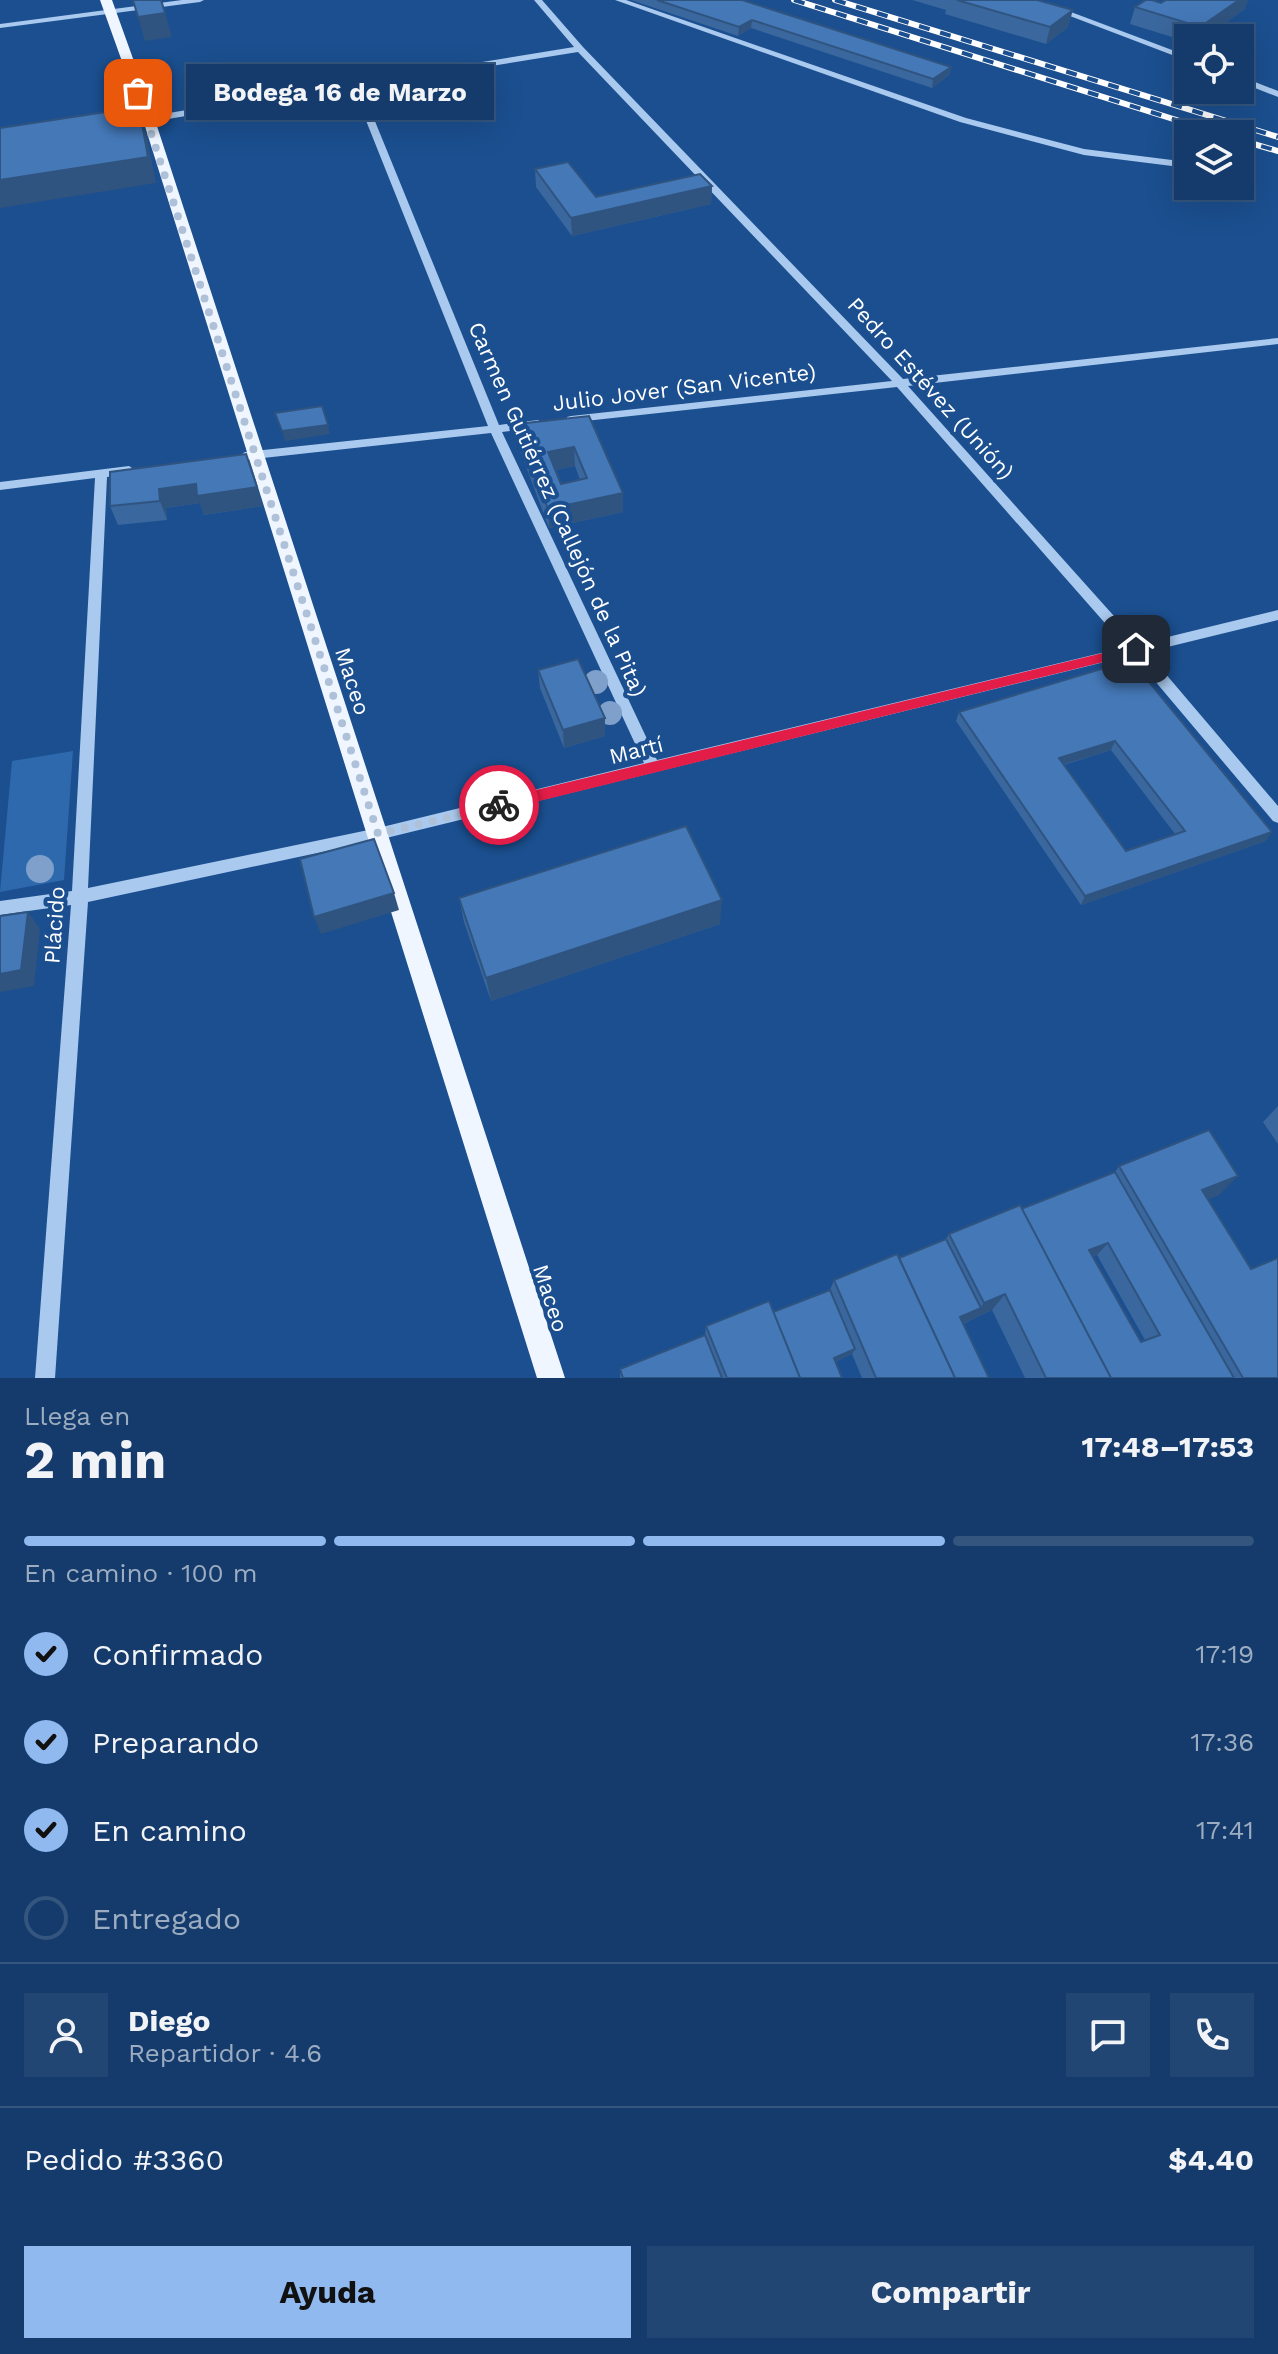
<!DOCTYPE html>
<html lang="es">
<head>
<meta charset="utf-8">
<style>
  body { margin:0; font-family:"Work Sans",sans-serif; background:#214673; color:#f1f3f6; height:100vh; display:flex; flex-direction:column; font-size:30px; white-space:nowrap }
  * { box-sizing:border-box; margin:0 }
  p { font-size:26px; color:#9dadc1 }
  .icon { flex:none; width:44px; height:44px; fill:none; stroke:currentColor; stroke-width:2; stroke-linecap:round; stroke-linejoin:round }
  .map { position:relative; height:1378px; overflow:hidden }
  .details { display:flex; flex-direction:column; background:#143b6b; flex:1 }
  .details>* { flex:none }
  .fabs { position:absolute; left:1174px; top:24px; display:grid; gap:16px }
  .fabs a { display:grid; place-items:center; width:80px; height:80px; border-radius:0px; background:#143b6b; box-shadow:0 8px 32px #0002,0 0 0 2px #33557e; font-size:40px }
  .pin { position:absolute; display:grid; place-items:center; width:68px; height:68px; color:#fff; margin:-34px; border-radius:16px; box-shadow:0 4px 12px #0006 }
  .courier { position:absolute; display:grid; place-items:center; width:80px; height:80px; margin:-40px; border:6px solid #e11d48; border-radius:50%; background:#fff; color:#222; box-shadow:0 2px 10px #0007 }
  .bubble { position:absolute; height:56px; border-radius:0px; background:#143b6b; box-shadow:0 8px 32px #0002,0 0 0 2px #33557e; font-size:26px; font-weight:700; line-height:56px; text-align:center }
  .overview em { font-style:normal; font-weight:700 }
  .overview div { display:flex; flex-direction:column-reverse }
  .overview { display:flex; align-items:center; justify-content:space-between; height:136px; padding:0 24px }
  h1 { font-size:52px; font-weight:700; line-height:60px }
  .bar { display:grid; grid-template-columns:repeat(4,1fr); gap:12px 8px; align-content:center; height:96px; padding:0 24px }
  .bar i { height:10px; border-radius:6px; background:#33557e }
  .bar .selected { background:#90b9f0 }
  .bar p { grid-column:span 4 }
  .line { display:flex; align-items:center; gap:20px; padding:0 24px; border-top:2px solid #33557e }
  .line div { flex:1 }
  .round { display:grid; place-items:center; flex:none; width:84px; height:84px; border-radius:0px; background:#214673 }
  ol { padding:0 24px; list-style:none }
  li { display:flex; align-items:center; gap:24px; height:88px }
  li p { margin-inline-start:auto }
  li .icon { padding:8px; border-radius:50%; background:#90b9f0; color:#111; stroke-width:4 }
  li:last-child { color:#9dadc1 }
  li i { width:44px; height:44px; border:4px solid #33557e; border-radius:50% }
  .button { display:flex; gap:16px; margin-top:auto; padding:16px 24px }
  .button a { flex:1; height:92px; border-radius:0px; background:#90b9f0; color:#111; font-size:32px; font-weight:700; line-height:92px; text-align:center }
  .button a+a { background:#214673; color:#f1f3f6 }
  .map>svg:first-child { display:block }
  .green { fill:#2e69ad }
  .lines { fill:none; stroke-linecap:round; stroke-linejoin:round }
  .minor { fill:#a9c9ee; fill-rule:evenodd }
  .major { fill:#f0f6ff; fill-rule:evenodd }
  .rail-casing { stroke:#fff; stroke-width:6 }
  .rail { stroke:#1b4f8f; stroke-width:4; stroke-dasharray:11; stroke-linecap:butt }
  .tree { fill:#7ea0ca }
  .wall { fill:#3a679d; fill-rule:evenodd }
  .shaded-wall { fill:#305480 }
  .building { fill:#4478b7; stroke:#305480; stroke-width:2; fill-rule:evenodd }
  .route { fill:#e11d48 }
  .done { stroke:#afc1d8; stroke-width:8; stroke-dasharray:0 14.4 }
  .labels { text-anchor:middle; stroke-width:8; stroke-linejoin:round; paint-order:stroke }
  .street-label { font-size:22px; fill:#fff; stroke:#1b4f8f }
</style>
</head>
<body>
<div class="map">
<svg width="1278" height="1378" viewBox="0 0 1278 1378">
  <rect width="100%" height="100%" fill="#1b4f8f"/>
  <path class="green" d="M73,751l-9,129 -64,12 12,-131z"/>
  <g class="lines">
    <g class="minor">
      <path d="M182,0h22l-4,2 -200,26v-4z"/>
      <path d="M534,0h8l41,47 320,332 375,-41v6l-370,42 231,258 139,-34v10l-131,32 131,154v17l-5,-2 -140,-166 -755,185 -290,62 -33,476h-20l36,-473 -71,10v-14l72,-10 23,-413 -95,12v-8l129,-16 6,4 -6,4 -22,3 -19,411 290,-60 266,-65 -153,-330 -246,27 -6,-4 6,-4 243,-26 -135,-338 -215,36 -4,-3 4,-3 436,-71zM578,52l314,329 -321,35 -4,1v6l330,-36 229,260 -469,113 -155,-328 36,-4 6,-4 -6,-4 -39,5 -138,-338z"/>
      <path d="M615,0h11l340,118 118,31 104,13v6l-104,-13 -124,-33z"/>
      <path d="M1028,0h11l149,56v5z"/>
      <path d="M1240,76l38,15v6l-38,-15z"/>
    </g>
    <path class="major" d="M100,0h12l43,120 410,1258h-28l-394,-1258z"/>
    <g class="rail-casing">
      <g id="rail">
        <path d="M794,0l427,134"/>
        <path d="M835,0l443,137"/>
        <path d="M1240,140l38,11"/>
      </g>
    </g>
    <use href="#rail" class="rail"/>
  </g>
  <g class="tree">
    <circle cx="596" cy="682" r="12"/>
    <circle cx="610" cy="713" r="12"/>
    <circle cx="40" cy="869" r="14"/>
  </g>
  <g class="wall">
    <path d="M631,0h111l209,67 -2,8 -17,13 -181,-60 -13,8z"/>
    <path d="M912,0h125l31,27 -22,17 -101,-30 1,-4z"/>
    <path d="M1161,3l84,6 -42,29h-15v4l-58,-18 5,-17z"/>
    <path d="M535,169l61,28 116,-11 -1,18 -139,32 -36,-49z"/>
    <path d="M589,416l34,77v19l-74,16 -30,-80 -1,-19zM575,466l5,14 -19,4 -6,-14z"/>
    <path d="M110,472l153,34 -59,9 -4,-12 -34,5 1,12 -49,5 -8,-19z"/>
    <path d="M1131,660l135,181 -185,64 -125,-184 3,-9zM1111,750l64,84 -49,17 -62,-86z"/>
    <path d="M538,670l67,48v18l-41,12 -24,-60z"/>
    <path d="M459,898l261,26 -229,77 -27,-79z"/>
    <path d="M1278,1106v38l-15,-22z"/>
    <path d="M1119,1166l100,29 -11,4 70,179h-253l-33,-68 -29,14 26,54h-127l-10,-24 -17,8 7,16h-222v-9l85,-34 1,-9 67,-13 57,-23 4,-10 65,-22 47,-19 3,-5 72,-25 94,-37zM1097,1255l48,85 -4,2 -48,-86z"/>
  </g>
  <g class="shaded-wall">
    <path d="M1239,0h9l-3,9 -42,29h-6l3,-11z"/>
    <path d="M1073,10l-5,17 -22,17 4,-17z"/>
    <path d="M165,13l7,24 -27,4 -7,-24z"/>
    <path d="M752,20l-1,8 -13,8 1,-9z"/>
    <path d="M951,67l-2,8 -17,13 1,-9z"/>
    <path d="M139,107l7,26 10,50 -156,25v-28z"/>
    <path d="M712,186l-1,18 -139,32 -1,-18z"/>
    <path d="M328,425l2,9 -45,7 -3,-10z"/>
    <path d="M574,447l1,19 -26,5 -1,-19z"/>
    <path d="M196,484l61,3 6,19 -59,9 -4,-12 -34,5 1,12 -7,-19 -1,-12z"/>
    <path d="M623,493v19l-74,16 -1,-19z"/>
    <path d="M605,718v18l-41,12 -1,-18z"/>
    <path d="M1115,741l-4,9 -56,17 4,-9z"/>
    <path d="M1272,832l-6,9 -185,64 4,-9z"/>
    <path d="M394,893l5,17 -78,24 -7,-17z"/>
    <path d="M722,900l-2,24 -229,77 -5,-23z"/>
    <path d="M28,912l12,17 -6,57 -34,6v-18z"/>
    <path d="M1238,1176l-19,19 -35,14 18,-19z"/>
    <path d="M1108,1243l-11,12 -18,7 10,-12z"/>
    <path d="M1005,1294l-13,16 -19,9 11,-16z"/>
    <path d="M981,1308l-8,11 -21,9 8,-11z"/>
    <path d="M855,1349l-3,5 -20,9 2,-5z"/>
  </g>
  <g class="building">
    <path d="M133,0h28l4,13 -27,4z"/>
    <path d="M657,0h85l209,67 -18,12 -181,-59 -13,7z"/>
    <path d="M957,0h80l36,10 -23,17z"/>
    <path d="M1146,0h6l9,3 5,-3h73l-39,27 -65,-20z"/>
    <path d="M139,107l9,50 -148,23v-52z"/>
    <path d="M568,162l28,35 104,-23 12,12 -141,32 -36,-49z"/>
    <path d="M322,406l6,19 -46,6 -7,-18z"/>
    <path d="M589,416l34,77 -75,16 -30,-80 8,-6zM574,447l13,31 -26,6 -13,-32z"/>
    <path d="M246,454l11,33 -60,9 -1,-12 -37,5 1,12 -50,5v-34z"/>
    <path d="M578,659l27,59 -42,12 -25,-60z"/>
    <path d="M1131,660l141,172 -187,64 -126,-184zM1115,741l70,90 -59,20 -67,-93z"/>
    <path d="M686,826l36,74 -236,78 -27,-80z"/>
    <path d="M374,839l20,54 -80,24 -14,-58z"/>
    <path d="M28,912l-7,58 -21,4v-58z"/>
    <path d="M1209,1130l29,46 -36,14 49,79 27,-11v120h-35l-124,-212z"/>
    <path d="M1115,1172l119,206h-123l-90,-169zM1108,1243l52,92 -19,7 -52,-92z"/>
    <path d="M1020,1205l91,173h-65l-41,-84 -21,9 -35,-69z"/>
    <path d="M946,1239l35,69 -21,9 29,61h-34l-56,-120z"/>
    <path d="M897,1254l58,124h-79l-42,-98z"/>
    <path d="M830,1290l25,59 -21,9 8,20h-42l-27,-66z"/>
    <path d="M769,1301l31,77h-73l-21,-52z"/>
    <path d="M705,1335l17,43h-99l-3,-9z"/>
  </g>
  <path class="route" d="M1136,645l4,1v7l-641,158 -7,-6 7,-6z"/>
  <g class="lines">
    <path class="done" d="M138,93l240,741 121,-29"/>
  </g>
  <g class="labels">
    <g class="street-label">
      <text transform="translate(684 387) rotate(-7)" y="8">Julio Jover (San Vicente)</text>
      <text transform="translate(931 388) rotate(48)" y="8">Pedro Estévez (Unión)</text>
      <text transform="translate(558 509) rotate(66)" y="8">Carmen Gutiérrez (Callejón de la Pita)</text>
      <text transform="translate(353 681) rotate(72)" y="8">Maceo</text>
      <text transform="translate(636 750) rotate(-14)" y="8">Martí</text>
      <text transform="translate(54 925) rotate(-86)" y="8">Plácido</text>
      <text transform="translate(551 1298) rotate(72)" y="8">Maceo</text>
    </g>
  </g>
</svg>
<div class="fabs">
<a><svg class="icon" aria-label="locate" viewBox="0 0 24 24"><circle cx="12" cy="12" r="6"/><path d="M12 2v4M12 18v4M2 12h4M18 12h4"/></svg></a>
<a><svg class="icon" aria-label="layers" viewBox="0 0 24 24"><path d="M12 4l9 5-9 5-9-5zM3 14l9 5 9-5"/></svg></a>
</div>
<div class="pin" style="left:138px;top:93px;background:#ea580c"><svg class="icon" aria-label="bag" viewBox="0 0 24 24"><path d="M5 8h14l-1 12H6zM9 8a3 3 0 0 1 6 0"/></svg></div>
<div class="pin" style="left:1136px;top:649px;background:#1f2937"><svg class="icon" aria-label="home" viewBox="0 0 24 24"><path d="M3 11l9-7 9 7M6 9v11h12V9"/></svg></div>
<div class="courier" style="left:499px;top:805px"><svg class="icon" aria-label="bike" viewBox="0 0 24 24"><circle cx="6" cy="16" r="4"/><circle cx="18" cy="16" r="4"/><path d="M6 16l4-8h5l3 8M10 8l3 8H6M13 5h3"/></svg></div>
<div class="bubble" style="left:186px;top:64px;width:308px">Bodega 16 de Marzo</div>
</div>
<section class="details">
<div class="overview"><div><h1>2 min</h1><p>Llega en</p></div><em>17:48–17:53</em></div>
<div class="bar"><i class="selected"></i><i class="selected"></i><i class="selected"></i><i></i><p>En camino · 100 m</p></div>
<ol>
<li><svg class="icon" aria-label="check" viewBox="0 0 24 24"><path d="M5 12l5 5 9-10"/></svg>Confirmado<p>17:19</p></li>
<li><svg class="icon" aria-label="check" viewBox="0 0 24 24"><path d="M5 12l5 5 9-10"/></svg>Preparando<p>17:36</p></li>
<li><svg class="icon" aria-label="check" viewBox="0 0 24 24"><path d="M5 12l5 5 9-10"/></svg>En camino<p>17:41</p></li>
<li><i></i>Entregado</li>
</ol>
<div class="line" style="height:144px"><a class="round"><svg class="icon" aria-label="person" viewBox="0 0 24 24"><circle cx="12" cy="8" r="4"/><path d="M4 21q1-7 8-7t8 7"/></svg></a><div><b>Diego</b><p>Repartidor · 4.6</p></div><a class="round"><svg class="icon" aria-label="chat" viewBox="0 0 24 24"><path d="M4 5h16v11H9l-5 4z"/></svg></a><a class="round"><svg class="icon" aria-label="phone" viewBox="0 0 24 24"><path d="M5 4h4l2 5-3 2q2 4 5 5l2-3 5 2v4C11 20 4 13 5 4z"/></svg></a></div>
<div class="line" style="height:104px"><div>Pedido #3360</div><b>$4.40</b></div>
<div class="button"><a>Ayuda</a><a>Compartir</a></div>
</section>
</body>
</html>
